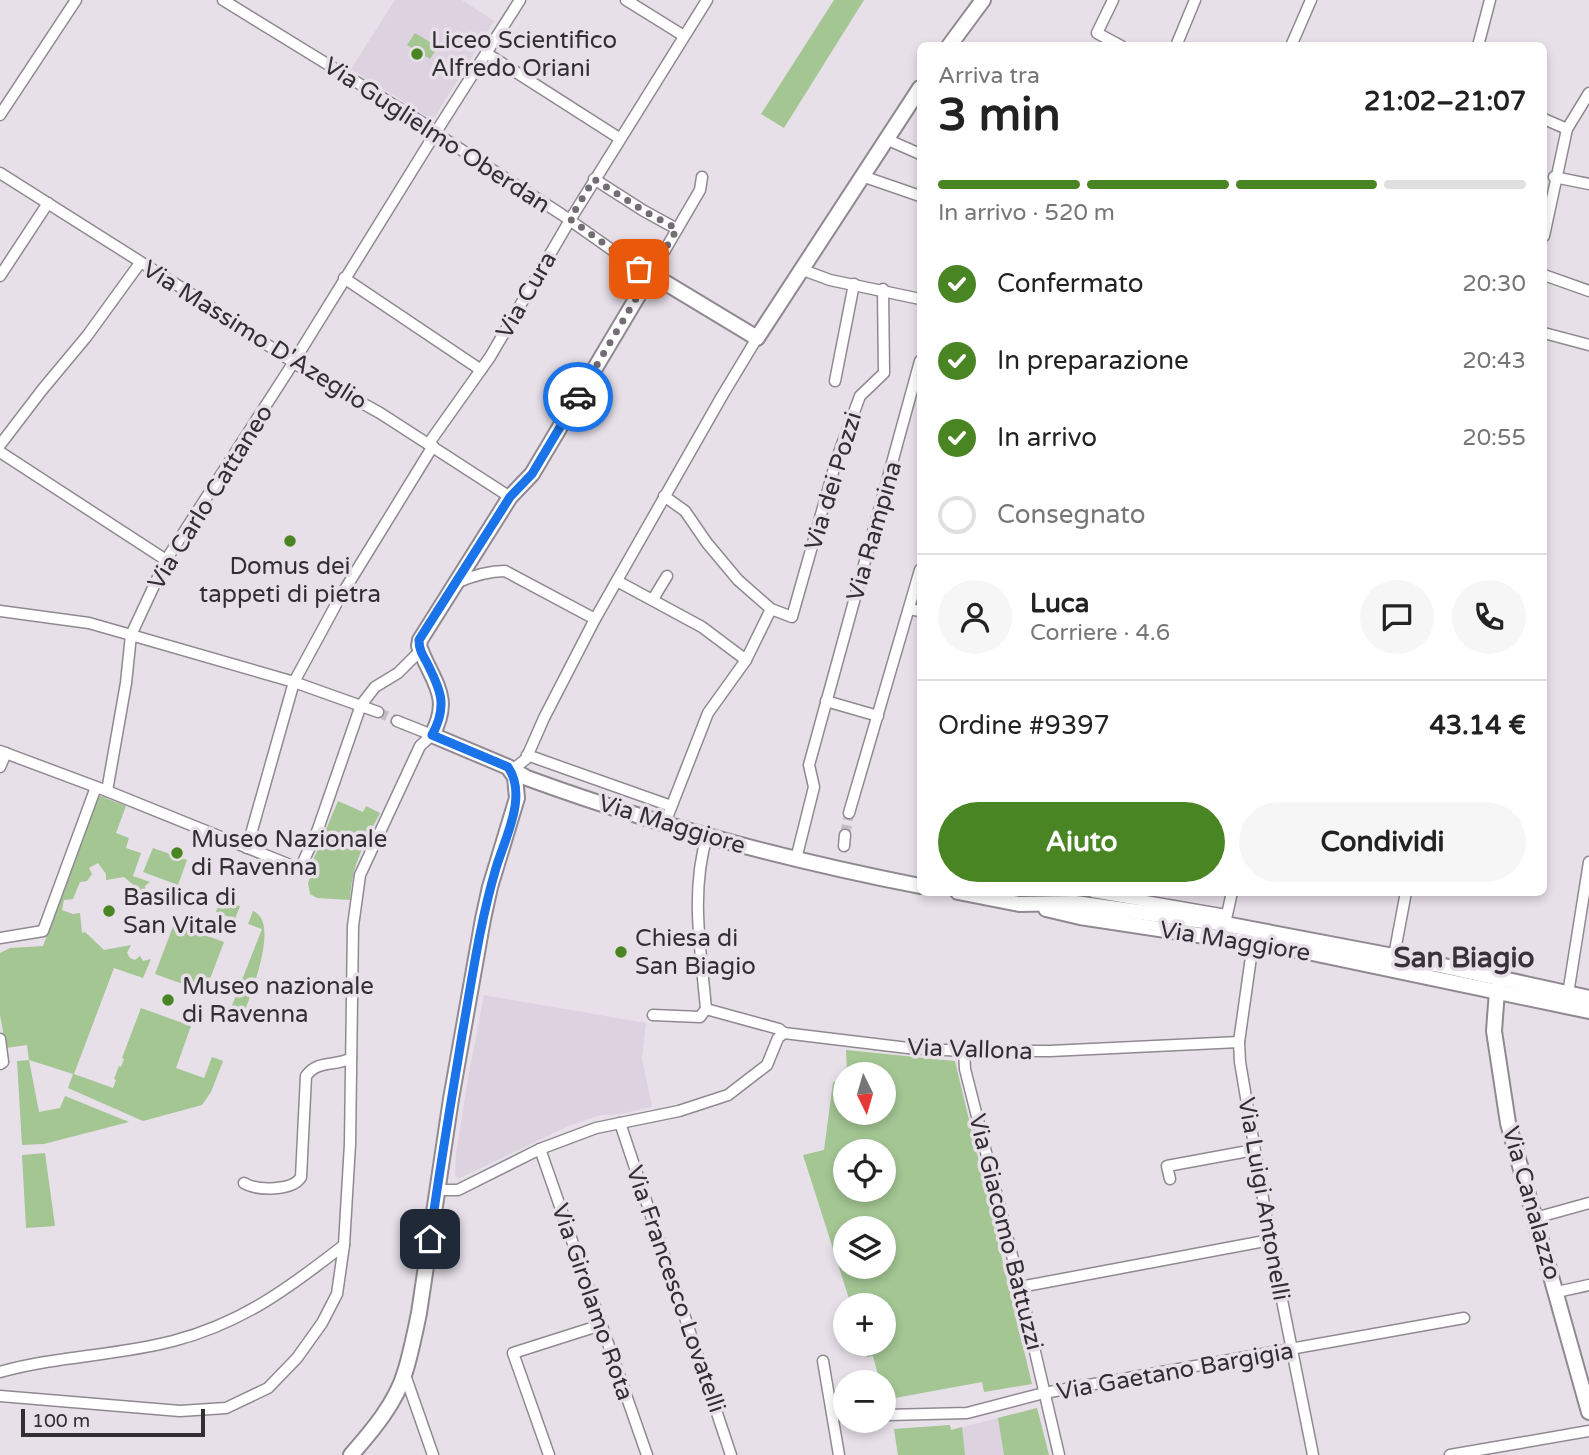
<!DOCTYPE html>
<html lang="it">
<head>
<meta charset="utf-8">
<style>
  body { margin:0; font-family:"Varela Round",sans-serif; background:#f6f6f6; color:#222; height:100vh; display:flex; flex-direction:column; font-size:26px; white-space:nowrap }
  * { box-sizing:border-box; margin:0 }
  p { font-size:23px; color:#767676 }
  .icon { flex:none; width:38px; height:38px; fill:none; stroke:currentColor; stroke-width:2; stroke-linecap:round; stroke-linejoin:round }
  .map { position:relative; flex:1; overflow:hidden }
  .sheet { position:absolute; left:917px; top:42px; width:630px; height:854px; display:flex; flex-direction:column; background:#fff; border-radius:10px; box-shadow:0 4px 10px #0003 }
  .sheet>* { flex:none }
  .needle { width:46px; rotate:175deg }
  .controls { position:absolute; left:833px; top:1062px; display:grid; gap:14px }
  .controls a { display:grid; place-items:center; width:63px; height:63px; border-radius:50%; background:#fff; box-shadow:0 4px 10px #0003; font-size:35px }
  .scale { position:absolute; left:21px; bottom:18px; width:184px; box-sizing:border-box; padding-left:7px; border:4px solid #312f32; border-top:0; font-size:19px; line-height:24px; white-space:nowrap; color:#312f32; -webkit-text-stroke:5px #e7e0e9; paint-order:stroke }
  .pin { position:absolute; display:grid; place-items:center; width:60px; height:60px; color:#fff; margin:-30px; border-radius:14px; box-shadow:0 4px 10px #0006 }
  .courier { position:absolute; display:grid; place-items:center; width:70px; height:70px; margin:-35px; border:5px solid #1a73e8; border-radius:50%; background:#fff; color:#222; box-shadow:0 2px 9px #0007 }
  .head em { font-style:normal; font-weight:700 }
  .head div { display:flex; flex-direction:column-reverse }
  .head { display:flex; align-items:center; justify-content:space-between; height:119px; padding:0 21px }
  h1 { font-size:46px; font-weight:700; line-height:52px }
  .bar { display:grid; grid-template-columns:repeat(4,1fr); gap:10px 7px; align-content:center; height:84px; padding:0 21px }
  .bar i { height:9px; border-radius:5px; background:#e0e0e0 }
  .bar .active { background:#4a8523 }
  .bar p { grid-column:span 4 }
  .line { display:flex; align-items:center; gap:18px; padding:0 21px; border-top:2px solid #e0e0e0 }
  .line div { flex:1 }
  .round { display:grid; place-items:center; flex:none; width:74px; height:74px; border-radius:37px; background:#f6f6f6 }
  ol { padding:0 21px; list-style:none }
  li { display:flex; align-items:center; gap:21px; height:77px }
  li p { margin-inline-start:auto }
  li .icon { padding:7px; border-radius:50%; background:#4a8523; color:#fff; stroke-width:4 }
  li:last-child { color:#767676 }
  li i { width:38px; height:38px; border:4px solid #e0e0e0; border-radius:50% }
  .cta { display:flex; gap:14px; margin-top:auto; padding:14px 21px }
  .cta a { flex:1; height:80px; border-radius:42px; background:#4a8523; color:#fff; font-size:28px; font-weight:700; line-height:80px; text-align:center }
  .cta a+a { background:#f6f6f6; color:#222 }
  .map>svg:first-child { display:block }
  .built { fill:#ddd2e0 }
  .green { fill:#a3c693; fill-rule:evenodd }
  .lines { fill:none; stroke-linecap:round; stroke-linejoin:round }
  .street-tunnel { stroke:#c3bdc4; stroke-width:10; stroke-dasharray:10 5; stroke-linecap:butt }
  .street-casing { stroke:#908991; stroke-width:13 }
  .secondary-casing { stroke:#908991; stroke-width:18 }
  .street { stroke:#fff; stroke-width:10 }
  .secondary { stroke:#fff; stroke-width:14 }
  .done { stroke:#716d72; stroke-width:7; stroke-dasharray:0 12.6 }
  .route { stroke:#1a73e8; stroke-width:9 }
  .poi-dot { fill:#4a8523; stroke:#e7e0e9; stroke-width:2.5 }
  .labels { text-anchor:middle; stroke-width:7; stroke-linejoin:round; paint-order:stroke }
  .poi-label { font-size:24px; fill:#312f32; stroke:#e7e0e9; text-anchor:start }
  .street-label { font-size:24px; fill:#312f32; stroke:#e7e0e9 }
  .quarter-label { font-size:28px; font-weight:bold; fill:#383339; stroke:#e7e0e9 }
</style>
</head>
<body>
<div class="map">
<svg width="1589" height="1455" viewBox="0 0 1589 1455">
  <rect width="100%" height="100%" fill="#e7e0e9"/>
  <g class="built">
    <path d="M395,0h67l32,21 -61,99 -82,-51z"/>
    <path d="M484,995l162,28 -4,36 10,48 -31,7 -21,1 -34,12 -106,51 -5,-2 1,-22 12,-75z"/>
    <path d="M1037,1408l12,47h-151l-4,-26 56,-4 1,5z"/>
  </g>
  <g class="green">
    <path d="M834,0h30l-80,128 -23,-14z"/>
    <path d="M415,33l23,14 -8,12 -23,-14z"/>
    <path d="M98,795l28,11 -10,27 13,5 -3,10 15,5 -8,23 17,6 -5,4 2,8 -2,1 -21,-18 -18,3v-6l-8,-11 -9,5 3,6 -5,7 -7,1 -7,17 -9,1 -2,10 11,4 7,-1 2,20 3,-1 19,18 27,-5 -4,8 3,5 5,2 5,-4 3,5 8,-2 -8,19 -29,-10 -40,106 39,14 3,-8 -2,-1 5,-13 2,1 3,-8 -2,-1 19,-50 50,18 -15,42 28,10 8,-21 11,4 -12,31 -9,13 -59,16 -75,-33 5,-14 -44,-14 10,52 21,-4 5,-12 64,26 -85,22 -22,1 -5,-84 12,-1 -2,-15 -21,3 -6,-33v-62l10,-5 33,-2z"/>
    <path d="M338,801l25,11 3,-6 14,7c-16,31 -28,51 -30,87l-33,-2 -7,-4 -2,-11 6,-16 -3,-2z"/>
    <path d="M153,848l34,12 -9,25 -35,-13z"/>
    <path d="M221,899l19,7 -5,13 -19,-7z"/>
    <path d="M253,911c28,10 -3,86 -11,107l-13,-5 33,-84 -14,-5z"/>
    <path d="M174,924l50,18 -19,50 -50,-18z"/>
    <path d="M846,1050l109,11 77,323 -48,8 -2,-10 -98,18v-18h-4l-7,-26 -6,1 -4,-13h21v-38l-33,-1 -48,-150 21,-5 9,-68 12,-2v33h39v-39h-37zM845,1152h39v38h-39zM845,1228h39v39h-39z"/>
    <path d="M45,1153l10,73 -29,2 -4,-73z"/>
    <path d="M1037,1408l12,47h-45l-6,-37z"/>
    <path d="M950,1425l1,5 11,-3 3,28h-67l-4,-26z"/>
  </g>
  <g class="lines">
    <g class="street-tunnel">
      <path d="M378,712l19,9"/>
      <path d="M845,835l4,-22"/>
    </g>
    <g class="street-casing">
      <g id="street">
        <path d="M223,0l205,126 15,12 118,76 78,55 12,5 49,-84 2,-13"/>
        <path d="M626,0l58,36"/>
        <path d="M1113,0l-16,33 24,13"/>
        <path d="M1176,46l19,-46"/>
        <path d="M1291,46l20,-46"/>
        <path d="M1478,46l12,-46"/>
        <path d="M486,53l133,85"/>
        <path d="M0,115l76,-115"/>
        <path d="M1544,119l23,10"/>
        <path d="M886,139l34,15"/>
        <path d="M0,173l185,117 135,90 60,33 130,84"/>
        <path d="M862,176l58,20"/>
        <path d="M1554,177l35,7"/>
        <path d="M594,179l50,32 33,18"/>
        <path d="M1544,236l23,-107 22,-36"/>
        <path d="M803,270l27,10 90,19"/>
        <path d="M1544,275l45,16"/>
        <path d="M0,276l48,-73"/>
        <path d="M344,278l137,92"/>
        <path d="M1544,333l45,12"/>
        <path d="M835,381l19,-97"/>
        <path d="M429,443l61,-86 80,-137 137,-220"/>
        <path d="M0,445l42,-55 45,-54 53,-73"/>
        <path d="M0,452l166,108"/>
        <path d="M664,496l21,15 22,32 31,37 33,29 21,8 45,-159 23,-62 24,-23 -1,-84"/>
        <path d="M617,581l85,46 44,33"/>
        <path d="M456,583c16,-7 31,-12 49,-12l90,48"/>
        <path d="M653,599l14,-23"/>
        <path d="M909,609l11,2"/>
        <path d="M0,611l89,12 42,12 163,47 84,30"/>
        <path d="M826,701l52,15"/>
        <path d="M0,751l107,40 193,78 18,-40 43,-124 14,-18 23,-14 22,-22"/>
        <path d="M527,755l144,51"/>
        <path d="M0,767l6,-14"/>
        <path d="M508,767h8l10,-8 18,-41 51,-99 127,-223 35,-58"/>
        <path d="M107,791l19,-108 5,-48 35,-75 122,-189 148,-239 84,-132"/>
        <path d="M849,813l71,-243"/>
        <path d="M665,823l43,-110 38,-53 25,-51"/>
        <path d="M844,846l1,-11"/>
        <path d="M247,848l47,-166 45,-83 94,-153"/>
        <path d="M796,859l18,-72 -5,-22 111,-404"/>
        <path d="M1093,892l133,23"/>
        <path d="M1226,919l6,-27"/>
        <path d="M0,938l43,-7 53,-144"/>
        <path d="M1253,943l-14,99 1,20 30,178 43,215"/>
        <path d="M1393,961l13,-69"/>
        <path d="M1568,994l21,-132"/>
        <path d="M706,1009l73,20 5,4 124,15 56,3h86l189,-9"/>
        <path d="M653,1015l47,2 6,-8c-5,-58 -16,-117 1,-173"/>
        <path d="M0,1039l3,23 -3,2"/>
        <path d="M964,1051l1,18 55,218 39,168"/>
        <path d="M620,1123l111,332"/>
        <path d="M540,1149l107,306"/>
        <path d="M1170,1179l-3,-13 87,-16"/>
        <path d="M244,1183c13,8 49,8 57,-6l5,-101c12,-17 30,-9 45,-18"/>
        <path d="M436,1190h22l82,-41 56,-21 83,-17 49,-16 39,-30 11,-27 6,-5"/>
        <path d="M1535,1218l54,-15"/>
        <path d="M1020,1287l250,-47"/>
        <path d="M1557,1292l32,-7"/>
        <path d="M823,1361l16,94"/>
        <path d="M0,1372c56,-16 116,-16 173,-31 69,-18 116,-53 171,-96"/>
        <path d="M405,1375l28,80"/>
        <path d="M0,1396l180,15 46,-3 42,-20 29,-30 25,-35 15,-29 7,-49 6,-101 3,-218 7,-51 60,-129 12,-11 -35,-14"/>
        <path d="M887,1415l80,-2 77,-20 420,-75"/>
        <path d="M549,1455l-36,-102 88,-28"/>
        <path d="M1450,1455l139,-24"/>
      </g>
    </g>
    <g class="secondary-casing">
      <g id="secondary">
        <path d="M949,46l34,-46"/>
        <path d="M920,88l-163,250 -106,-64 -119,200 -22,23 -90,143 -1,6c13,36 34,50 13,89l76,32 19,11c128,47 260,82 393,108"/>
        <path d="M958,892l61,12 56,-1 150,21 210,40 154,34"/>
        <path d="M1046,909l34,8 218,33 291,61"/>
        <path d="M1497,991l-3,40 14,92 81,289"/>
        <path d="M351,1455c21,-24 45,-52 54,-83 6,-19 10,-40 14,-59l32,-214 32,-180 7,-32 27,-89 -2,-21 -7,-10"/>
      </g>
    </g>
    <use href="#street" class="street"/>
    <use href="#secondary" class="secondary"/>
  </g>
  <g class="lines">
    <path class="done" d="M578,397l99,-168 -33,-18 -50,-32 -24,40 69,50"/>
    <path class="route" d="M430,1239c9,-68 21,-136 32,-204 10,-56 18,-113 34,-167 9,-30 32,-72 12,-101l-76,-32c16,-29 9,-45 -6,-74 -4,-7 -7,-12 -7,-21l91,-143 22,-23 46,-77"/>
  </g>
  <g class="poi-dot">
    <circle cx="417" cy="54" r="7"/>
    <circle cx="290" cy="541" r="7"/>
    <circle cx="177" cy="853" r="7"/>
    <circle cx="109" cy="911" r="7"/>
    <circle cx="621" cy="952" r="7"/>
    <circle cx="168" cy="1000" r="7"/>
  </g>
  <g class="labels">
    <g class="poi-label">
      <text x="431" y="48">Liceo Scientifico<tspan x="431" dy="28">Alfredo Oriani</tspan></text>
      <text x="290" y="574" text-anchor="middle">Domus dei<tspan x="290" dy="28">tappeti di pietra</tspan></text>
      <text x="191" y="847">Museo Nazionale<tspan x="191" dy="28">di Ravenna</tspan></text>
      <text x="123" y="905">Basilica di<tspan x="123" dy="28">San Vitale</tspan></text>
      <text x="635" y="946">Chiesa di<tspan x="635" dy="28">San Biagio</tspan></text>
      <text x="182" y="994">Museo nazionale<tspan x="182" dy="28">di Ravenna</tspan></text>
    </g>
    <g class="street-label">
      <text transform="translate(437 135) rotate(33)" y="8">Via Guglielmo Oberdan</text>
      <text transform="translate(526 295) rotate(-60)" y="8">Via Cura</text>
      <text transform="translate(255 335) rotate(32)" y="8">Via Massimo D'Azeglio</text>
      <text transform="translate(833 481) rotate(-73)" y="8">Via dei Pozzi</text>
      <text transform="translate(210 497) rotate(-58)" y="8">Via Carlo Cattaneo</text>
      <text transform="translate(874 531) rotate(-74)" y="8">Via Rampina</text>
      <text transform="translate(672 824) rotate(17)" y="8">Via Maggiore</text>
      <text transform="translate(1235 941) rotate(9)" y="8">Via Maggiore</text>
      <text transform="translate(970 1049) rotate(2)" y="8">Via Vallona</text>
      <text transform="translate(1264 1199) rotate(80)" y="8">Via Luigi Antonelli</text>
      <text transform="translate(1532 1203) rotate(74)" y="8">Via Canalazzo</text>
      <text transform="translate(1006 1232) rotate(76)" y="8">Via Giacomo Battuzzi</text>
      <text transform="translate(676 1289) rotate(71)" y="8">Via Francesco Lovatelli</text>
      <text transform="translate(593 1302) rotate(71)" y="8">Via Girolamo Rota</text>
      <text transform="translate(1175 1371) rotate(-10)" y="8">Via Gaetano Bargigia</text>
    </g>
    <g class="quarter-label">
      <text x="1464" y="967">San Biagio</text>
    </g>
  </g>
</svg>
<div class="controls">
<a><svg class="needle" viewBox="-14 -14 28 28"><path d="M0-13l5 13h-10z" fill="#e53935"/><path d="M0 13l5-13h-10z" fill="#767676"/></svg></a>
<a><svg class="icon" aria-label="locate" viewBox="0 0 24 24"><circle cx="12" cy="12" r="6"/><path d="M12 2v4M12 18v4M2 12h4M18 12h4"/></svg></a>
<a><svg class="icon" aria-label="layers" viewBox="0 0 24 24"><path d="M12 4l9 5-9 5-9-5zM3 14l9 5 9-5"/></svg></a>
<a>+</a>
<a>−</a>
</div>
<div class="scale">100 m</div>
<div class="pin" style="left:639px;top:269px;background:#ea580c"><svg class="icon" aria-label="bag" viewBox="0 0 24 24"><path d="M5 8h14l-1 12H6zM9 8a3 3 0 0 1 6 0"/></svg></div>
<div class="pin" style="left:430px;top:1239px;background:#1f2937"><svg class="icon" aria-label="home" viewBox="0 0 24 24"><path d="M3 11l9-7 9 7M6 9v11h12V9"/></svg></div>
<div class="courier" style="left:578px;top:397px"><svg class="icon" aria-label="car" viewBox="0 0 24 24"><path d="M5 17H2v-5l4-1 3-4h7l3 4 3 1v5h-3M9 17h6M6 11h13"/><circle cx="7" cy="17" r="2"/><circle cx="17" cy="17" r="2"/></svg></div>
<section class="sheet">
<div class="head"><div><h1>3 min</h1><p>Arriva tra</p></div><em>21:02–21:07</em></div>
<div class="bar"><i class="active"></i><i class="active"></i><i class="active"></i><i></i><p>In arrivo · 520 m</p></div>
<ol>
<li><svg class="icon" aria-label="check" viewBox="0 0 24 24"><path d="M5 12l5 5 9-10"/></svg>Confermato<p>20:30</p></li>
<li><svg class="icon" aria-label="check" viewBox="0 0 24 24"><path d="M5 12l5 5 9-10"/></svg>In preparazione<p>20:43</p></li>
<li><svg class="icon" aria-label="check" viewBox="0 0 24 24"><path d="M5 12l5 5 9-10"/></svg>In arrivo<p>20:55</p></li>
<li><i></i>Consegnato</li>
</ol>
<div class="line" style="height:126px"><a class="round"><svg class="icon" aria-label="person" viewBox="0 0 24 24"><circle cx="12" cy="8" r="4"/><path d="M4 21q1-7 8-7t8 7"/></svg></a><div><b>Luca</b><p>Corriere · 4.6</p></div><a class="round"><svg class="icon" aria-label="chat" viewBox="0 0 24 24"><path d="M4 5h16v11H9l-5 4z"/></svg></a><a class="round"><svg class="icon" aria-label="phone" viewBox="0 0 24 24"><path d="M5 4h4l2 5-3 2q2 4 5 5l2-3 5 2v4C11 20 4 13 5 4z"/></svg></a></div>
<div class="line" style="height:91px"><div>Ordine #9397</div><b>43.14 €</b></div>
<div class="cta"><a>Aiuto</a><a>Condividi</a></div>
</section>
</div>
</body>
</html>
